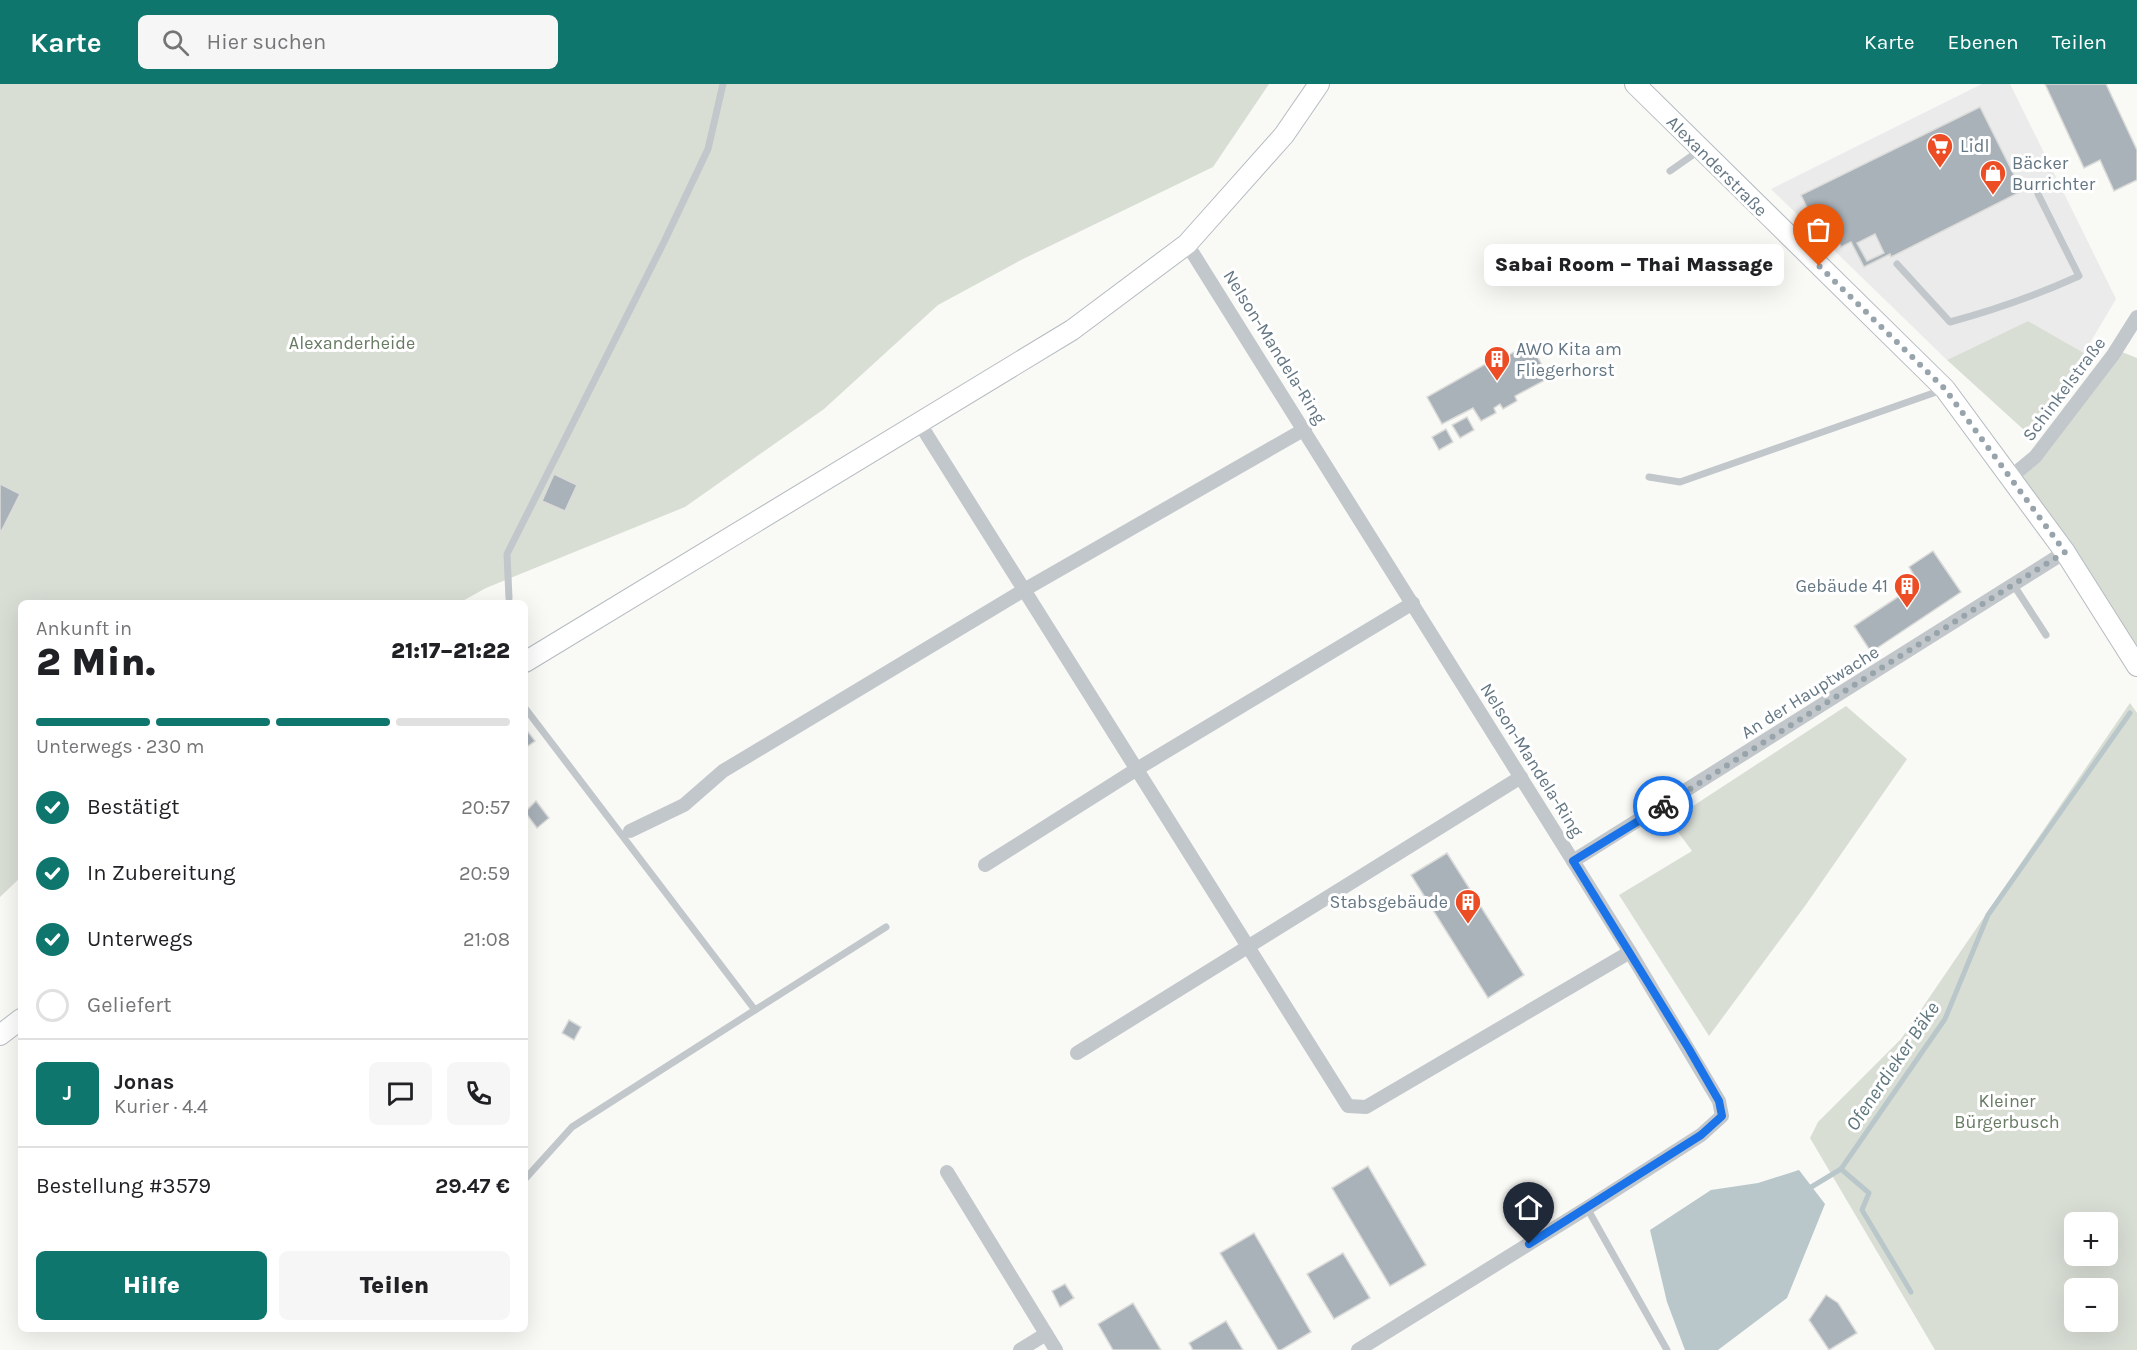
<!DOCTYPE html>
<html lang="de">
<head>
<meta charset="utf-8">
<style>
  body { margin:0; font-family:Karla,sans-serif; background:#f6f6f6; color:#202124; height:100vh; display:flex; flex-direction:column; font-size:22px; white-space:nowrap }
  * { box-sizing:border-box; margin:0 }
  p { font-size:20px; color:#757577 }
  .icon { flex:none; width:33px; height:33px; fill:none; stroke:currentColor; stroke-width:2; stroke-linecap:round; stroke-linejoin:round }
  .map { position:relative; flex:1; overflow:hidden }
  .side { position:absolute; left:18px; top:516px; width:510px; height:732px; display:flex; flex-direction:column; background:#fff; border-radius:9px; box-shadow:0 6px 24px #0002 }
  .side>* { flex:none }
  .fabs { position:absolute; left:2064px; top:1128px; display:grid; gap:12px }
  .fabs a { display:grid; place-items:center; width:54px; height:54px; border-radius:9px; background:#fff; box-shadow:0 6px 24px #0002; font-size:30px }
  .pin { position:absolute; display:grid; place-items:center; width:51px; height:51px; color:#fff; margin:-62px -26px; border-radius:50% 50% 50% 0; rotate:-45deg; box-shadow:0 0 6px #0007 }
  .pin .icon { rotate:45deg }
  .courier { position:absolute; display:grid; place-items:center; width:60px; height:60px; margin:-30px; border:4px solid #1a73e8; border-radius:50%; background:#fff; color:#222; box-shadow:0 2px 8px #0007 }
  .bubble { position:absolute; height:42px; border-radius:9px; background:#fff; box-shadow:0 6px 24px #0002; font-size:20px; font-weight:800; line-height:42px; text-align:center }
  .headline em { font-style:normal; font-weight:800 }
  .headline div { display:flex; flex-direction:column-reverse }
  .headline { display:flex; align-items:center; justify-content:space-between; height:102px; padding:0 18px }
  h1 { font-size:39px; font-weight:800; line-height:45px }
  .bar { display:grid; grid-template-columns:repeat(4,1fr); gap:9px 6px; align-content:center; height:72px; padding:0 18px }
  .bar i { height:8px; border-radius:4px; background:#e0e0e0 }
  .bar .active { background:#0f766e }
  .bar p { grid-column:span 4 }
  .line { display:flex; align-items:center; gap:15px; padding:0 18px; border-top:2px solid #e0e0e0 }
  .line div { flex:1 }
  .round { display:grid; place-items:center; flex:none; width:63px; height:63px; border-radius:9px; background:#f6f6f6 }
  ol { padding:0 18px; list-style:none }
  li { display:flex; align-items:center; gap:18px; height:66px }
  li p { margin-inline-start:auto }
  li .icon { padding:6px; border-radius:50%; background:#0f766e; color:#fff; stroke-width:4 }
  li:last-child { color:#757577 }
  li i { width:33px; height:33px; border:3px solid #e0e0e0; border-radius:50% }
  .primary-button { display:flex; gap:12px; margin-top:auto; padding:12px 18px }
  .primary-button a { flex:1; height:69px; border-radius:9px; background:#0f766e; color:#fff; font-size:24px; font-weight:800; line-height:69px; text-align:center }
  .primary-button a+a { background:#f6f6f6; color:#202124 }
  header { display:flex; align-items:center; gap:36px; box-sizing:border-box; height:84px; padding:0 30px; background:#0f766e; color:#fff }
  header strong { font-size:28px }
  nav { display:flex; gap:33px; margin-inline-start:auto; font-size:21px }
  .search { width:420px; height:54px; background:#f6f6f6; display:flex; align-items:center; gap:15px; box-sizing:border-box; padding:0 21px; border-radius:9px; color:#757577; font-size:22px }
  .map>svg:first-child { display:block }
  .built { fill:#eaebea }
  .green { fill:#d9ded5; fill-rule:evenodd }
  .water { fill:#b9c7ca }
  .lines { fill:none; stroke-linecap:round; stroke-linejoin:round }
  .stream { stroke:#b9c7ca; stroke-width:5 }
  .building { fill:#a9b2b9; stroke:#dbdbd9; stroke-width:1.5; fill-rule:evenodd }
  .secondary-casing { stroke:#b4bbc0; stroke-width:22 }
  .lane { stroke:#c2c7cb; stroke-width:7 }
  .street { stroke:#c2c7cb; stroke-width:14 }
  .secondary { stroke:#fff; stroke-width:20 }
  .done { stroke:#98a4ab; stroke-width:6; stroke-dasharray:0 10.8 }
  .route { stroke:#1a73e8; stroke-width:8 }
  .labels { text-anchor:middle; stroke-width:6; stroke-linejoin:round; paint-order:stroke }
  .poi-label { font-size:18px; fill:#637683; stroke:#fff; text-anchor:start }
  .street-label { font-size:18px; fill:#637683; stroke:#fff }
  .park-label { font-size:18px; fill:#677a62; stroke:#fff }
  .water-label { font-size:20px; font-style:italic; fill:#5e767d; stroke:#fff }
</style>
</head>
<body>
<header>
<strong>Karte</strong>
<div class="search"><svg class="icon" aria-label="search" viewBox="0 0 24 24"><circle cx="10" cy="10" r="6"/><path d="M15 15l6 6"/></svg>Hier suchen</div>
<nav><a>Karte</a><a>Ebenen</a><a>Teilen</a></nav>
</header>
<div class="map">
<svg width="2137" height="1266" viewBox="0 0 2137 1266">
  <rect width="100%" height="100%" fill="#f9f9f6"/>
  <path class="built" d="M1982,0h28l106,215 -32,54 -56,-32 -81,39 -176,-171z"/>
  <g class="green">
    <path d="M0,0h1269l-56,83 -192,93 -83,45 -114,104 -139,98 -199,81 -27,15h-438v274l-21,20z"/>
    <path d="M2028,237l56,32c-11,31 -34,56 -60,77l-77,-70z"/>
    <path d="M2117,266l20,8v302l-125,-184z"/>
    <path d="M2130,619l7,10v637h-202l-125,-212 8,-16 83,-83zM2074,1138h34v34h-34zM2074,1204h34v34h-34z"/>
    <path d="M1846,622l61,53 -102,147 -96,130 -90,-141 73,-44 -22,-30z"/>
  </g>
  <path class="water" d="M1799,1086l26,34 -38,94 -69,52h-33l-18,-48 -17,-72 61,-40 47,-7z"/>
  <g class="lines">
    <g class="stream">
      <path d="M1841,1085l28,24 -7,17 49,82"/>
      <path d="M1808,1105l33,-20 104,-150 43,-104 142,-202"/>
    </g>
  </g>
  <g class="building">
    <path d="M2045,0h61l31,66v30l-23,11 -14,-31 -16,8z"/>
    <path d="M1980,23l42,84 -131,66 -1,-3 -26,13 -13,-25 -10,5 -8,-17 -7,4 -9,-19 -5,3 -11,-23zM1875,150l9,19 -17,8 -10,-18z"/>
    <path d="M1530,259l19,35 -34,18 2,5 -14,8 -3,-5 -6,4 2,5 -15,8 -8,-13 -31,16 -15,-27 62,-35 2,3z"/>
    <path d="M1467,333l7,13 -14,8 -8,-13z"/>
    <path d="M1446,345l7,13 -14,8 -7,-13z"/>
    <path d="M554,390l23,11 -12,26 -23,-10z"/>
    <path d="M0,400l20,10 -20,40z"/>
    <path d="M1933,467l28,41 -90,60 -17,-26 65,-43 -10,-16z"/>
    <path d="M525,644l10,13 -10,7z"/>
    <path d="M536,717l13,17 -12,10 -12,-16z"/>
    <path d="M1447,769l77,122 -36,23 -77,-123z"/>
    <path d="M569,936l12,7 -7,13 -12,-7z"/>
    <path d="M1368,1082l58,99 -36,21 -58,-98z"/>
    <path d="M1254,1149l57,99 -30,18h-3l-58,-97z"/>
    <path d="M1343,1169l27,45 -36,21 -27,-45z"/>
    <path d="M1065,1200l9,14 -14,9 -8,-16z"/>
    <path d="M1826,1211l12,8 19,30 -28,17 -20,-30z"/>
    <path d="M1133,1219l28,47h-48l-15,-26z"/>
    <path d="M1226,1237l17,29h-50l-4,-7z"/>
  </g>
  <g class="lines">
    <g class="secondary-casing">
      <g id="secondary">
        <path d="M1635,0l310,305 120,163 72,114"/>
        <path d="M525,578l547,-332 115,-86 97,-109 35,-51"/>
        <path d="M0,951l21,-16"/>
      </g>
    </g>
    <g class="lane">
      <path d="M1670,87l30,-21"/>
      <path d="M1897,180l53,58c44,-12 87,-27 129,-46l-41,-82"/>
      <path d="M1649,393l31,5 262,-92"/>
      <path d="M2013,500l33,51"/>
      <path d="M509,514l-2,-44 157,-312 44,-93 15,-65"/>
      <path d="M525,624l230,302 131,-83"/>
      <path d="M525,1095l47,-52 183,-117"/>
      <path d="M1587,1124l80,142"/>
    </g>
    <g class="street">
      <path d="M1187,160l443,708 89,149 3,15 -21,19 -114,73 -229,142"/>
      <path d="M920,340l428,682 18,1 264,-155"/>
      <path d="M2012,392l23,-19 78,-102 24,-38"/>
      <path d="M630,747l54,-26 39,-34 301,-181 281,-161"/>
      <path d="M1573,777l492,-309"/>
      <path d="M985,781l152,-96 276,-166"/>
      <path d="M1077,969l444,-276"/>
      <path d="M947,1088l109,178"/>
      <path d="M1020,1266l26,-16"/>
    </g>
    <use href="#secondary" class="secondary"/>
  </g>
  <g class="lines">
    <path class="done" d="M1663,722l402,-254 -120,-163 -126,-123"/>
    <path class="route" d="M1529,1160l172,-109 21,-19 -3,-15 -30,-52 -116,-188 90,-55"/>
  </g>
  <defs>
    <g id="supermarket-pin" transform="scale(1.35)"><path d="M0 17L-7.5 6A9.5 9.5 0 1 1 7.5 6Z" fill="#ec4d24" stroke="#fff"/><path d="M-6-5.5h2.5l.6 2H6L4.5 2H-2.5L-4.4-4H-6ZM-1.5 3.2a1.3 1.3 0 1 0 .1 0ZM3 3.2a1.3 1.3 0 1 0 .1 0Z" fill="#fff"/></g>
    <g id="shop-pin" transform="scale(1.35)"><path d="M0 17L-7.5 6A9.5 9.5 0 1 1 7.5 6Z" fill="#ec4d24" stroke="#fff"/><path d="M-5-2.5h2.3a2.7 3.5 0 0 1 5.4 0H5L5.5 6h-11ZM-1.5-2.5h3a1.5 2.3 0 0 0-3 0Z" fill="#fff"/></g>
    <g id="building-pin" transform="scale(1.35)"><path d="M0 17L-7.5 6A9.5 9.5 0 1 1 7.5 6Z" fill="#ec4d24" stroke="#fff"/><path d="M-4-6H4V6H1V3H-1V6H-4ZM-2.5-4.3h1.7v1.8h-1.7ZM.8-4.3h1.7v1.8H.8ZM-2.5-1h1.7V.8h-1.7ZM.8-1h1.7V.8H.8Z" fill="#fff"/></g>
  </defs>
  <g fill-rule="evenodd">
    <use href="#supermarket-pin" x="1940" y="62"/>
    <use href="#shop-pin" x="1993" y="89"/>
    <use href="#building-pin" x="1497" y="275"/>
    <use href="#building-pin" x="1907" y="502"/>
    <use href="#building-pin" x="1468" y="818"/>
  </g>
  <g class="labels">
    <g class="poi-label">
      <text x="1960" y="68">Lidl</text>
      <text x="2012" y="85">Bäcker<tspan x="2012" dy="21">Burrichter</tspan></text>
      <text x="1516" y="271">AWO Kita am<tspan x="1516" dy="21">Fliegerhorst</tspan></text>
      <text x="1888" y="508" text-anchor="end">Gebäude 41</text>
      <text x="1448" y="824" text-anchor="end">Stabsgebäude</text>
    </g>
    <g class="street-label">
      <text transform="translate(1717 82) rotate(45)" y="6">Alexanderstraße</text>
      <text transform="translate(1275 263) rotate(58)" y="6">Nelson-Mandela-Ring</text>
      <text transform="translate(2064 305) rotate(-53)" y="6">Schinkelstraße</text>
      <text transform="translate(1810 608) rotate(-32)" y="6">An der Hauptwache</text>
      <text transform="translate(1532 676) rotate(58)" y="6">Nelson-Mandela-Ring</text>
    </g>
    <g class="park-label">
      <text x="352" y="265">Alexanderheide</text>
      <text x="2007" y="1023">Kleiner<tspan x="2007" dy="21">Bürgerbusch</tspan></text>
    </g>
    <g class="water-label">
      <text transform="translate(1892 982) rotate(-56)" y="7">Ofenerdieker Bäke</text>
    </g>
  </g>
</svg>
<div class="fabs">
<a>+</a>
<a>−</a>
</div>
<div class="pin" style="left:1819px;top:182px;background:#ea580c"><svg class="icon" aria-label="bag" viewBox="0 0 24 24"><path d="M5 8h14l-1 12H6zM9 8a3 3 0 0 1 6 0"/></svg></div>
<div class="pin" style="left:1529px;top:1160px;background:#1f2937"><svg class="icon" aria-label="home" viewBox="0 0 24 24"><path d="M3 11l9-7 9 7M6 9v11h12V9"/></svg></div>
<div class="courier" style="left:1663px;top:722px"><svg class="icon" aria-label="bike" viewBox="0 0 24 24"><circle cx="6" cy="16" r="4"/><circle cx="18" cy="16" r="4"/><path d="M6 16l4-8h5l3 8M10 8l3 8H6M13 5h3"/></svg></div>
<div class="bubble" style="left:1484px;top:160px;width:300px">Sabai Room – Thai Massage</div>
<section class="side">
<div class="headline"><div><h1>2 Min.</h1><p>Ankunft in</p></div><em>21:17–21:22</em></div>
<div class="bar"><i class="active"></i><i class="active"></i><i class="active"></i><i></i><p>Unterwegs · 230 m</p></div>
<ol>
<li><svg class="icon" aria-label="check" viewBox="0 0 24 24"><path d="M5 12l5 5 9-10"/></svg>Bestätigt<p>20:57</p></li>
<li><svg class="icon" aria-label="check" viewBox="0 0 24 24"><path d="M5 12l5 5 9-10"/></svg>In Zubereitung<p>20:59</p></li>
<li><svg class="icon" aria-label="check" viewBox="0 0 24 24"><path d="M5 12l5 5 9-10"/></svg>Unterwegs<p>21:08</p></li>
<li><i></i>Geliefert</li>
</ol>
<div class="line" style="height:108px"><b class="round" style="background:#0f766e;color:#fff">J</b><div><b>Jonas</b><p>Kurier · 4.4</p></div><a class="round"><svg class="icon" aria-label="chat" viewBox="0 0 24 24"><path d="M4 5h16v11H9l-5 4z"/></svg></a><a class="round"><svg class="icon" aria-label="phone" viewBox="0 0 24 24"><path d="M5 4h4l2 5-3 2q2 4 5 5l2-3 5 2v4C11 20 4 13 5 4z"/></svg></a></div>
<div class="line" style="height:78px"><div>Bestellung #3579</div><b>29.47 €</b></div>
<div class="primary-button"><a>Hilfe</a><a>Teilen</a></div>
</section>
</div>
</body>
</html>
